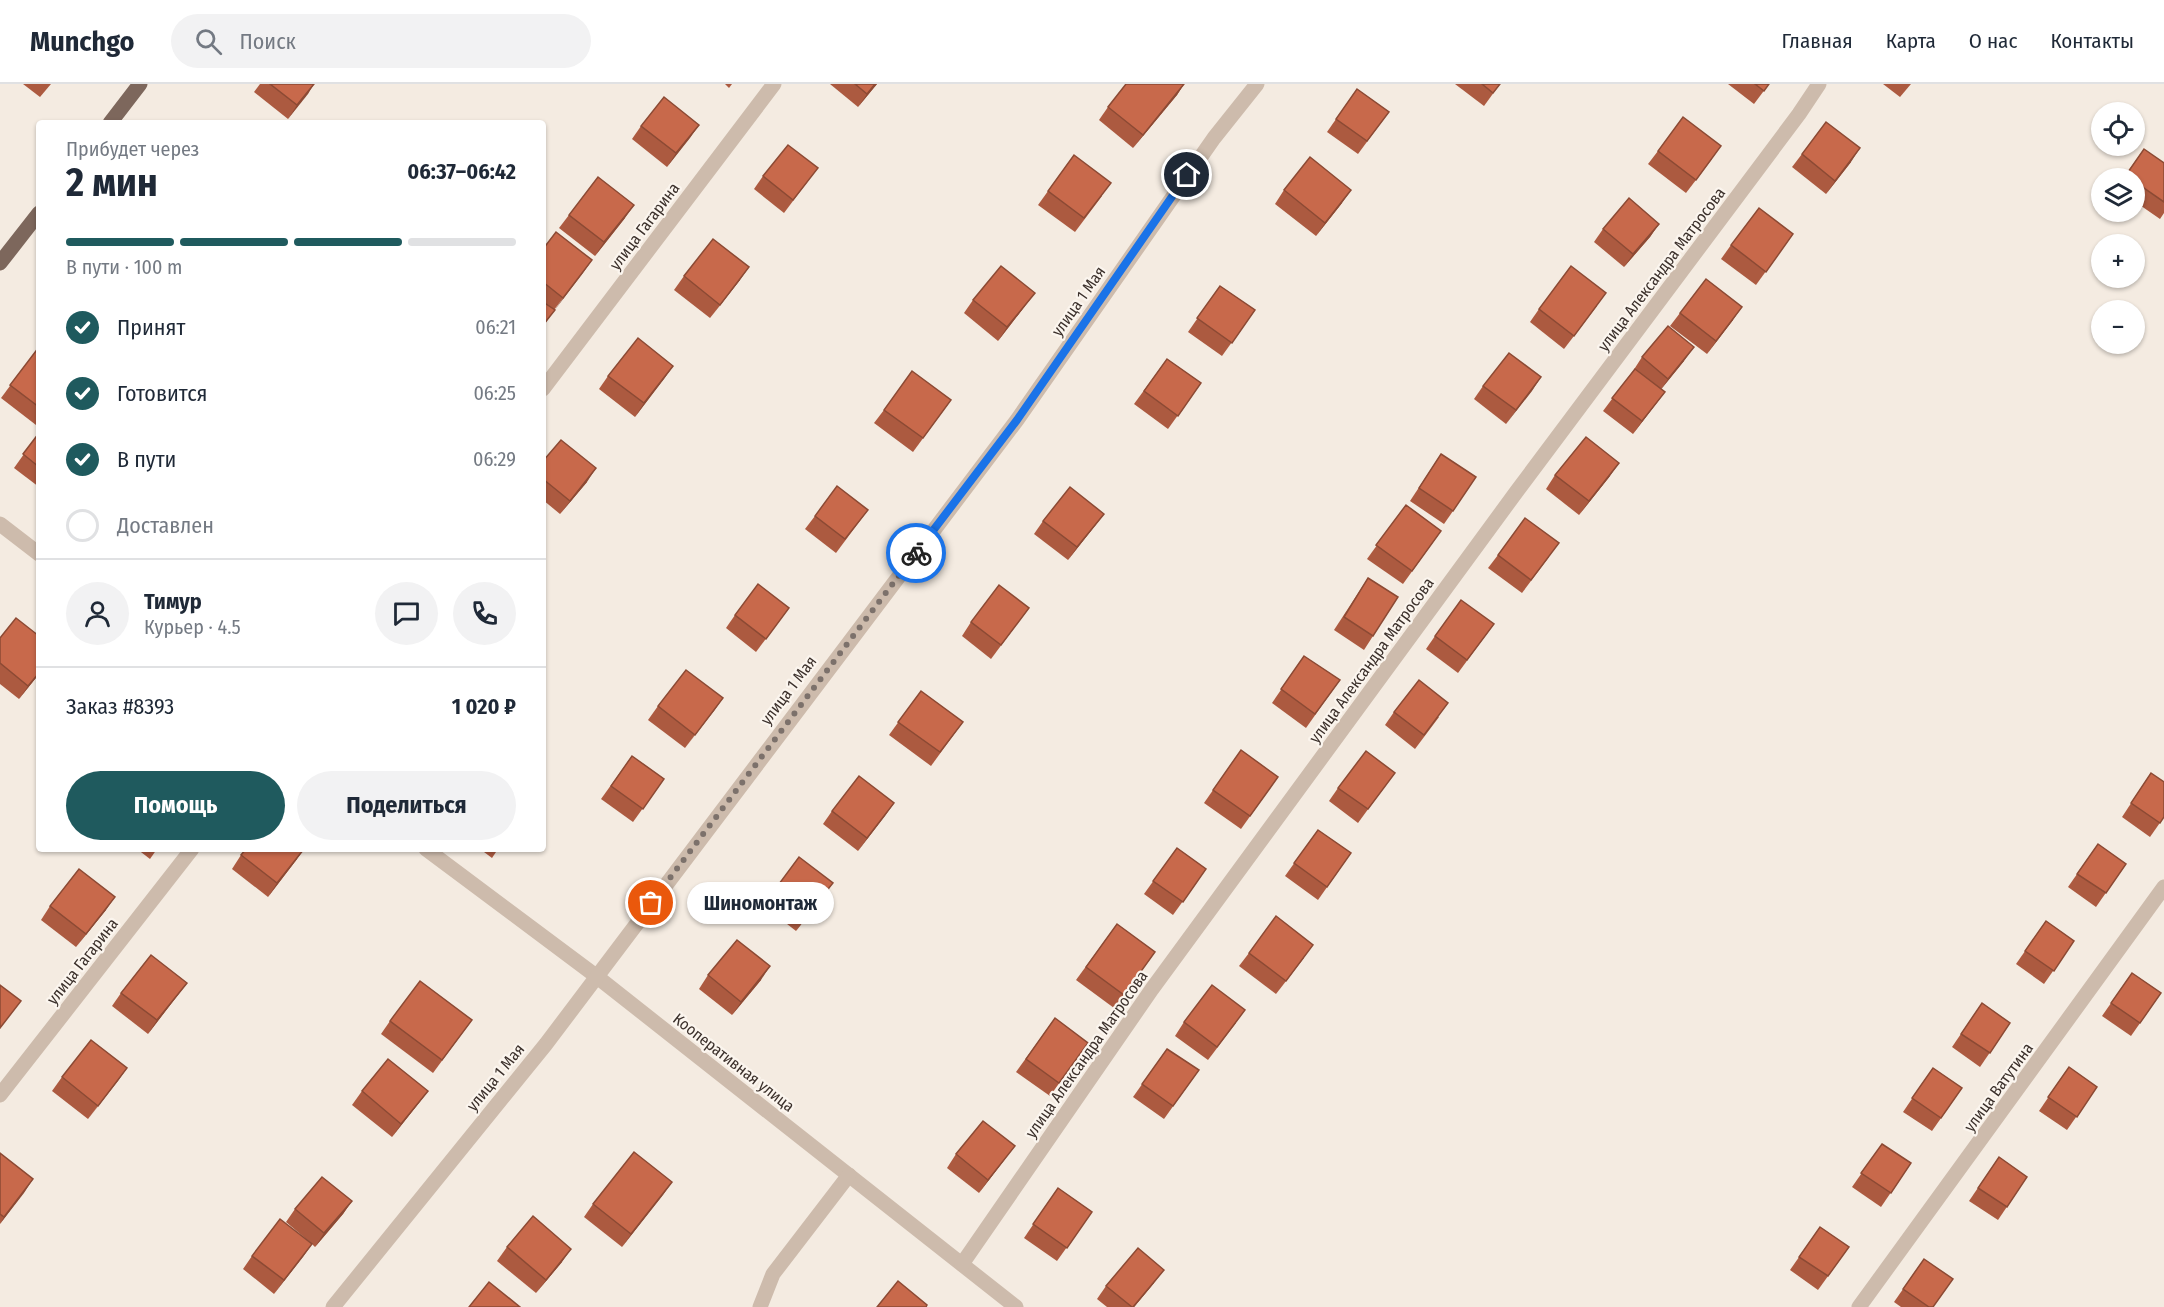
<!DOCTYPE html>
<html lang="ru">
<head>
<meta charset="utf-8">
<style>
  body { margin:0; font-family:"Fira Sans Condensed",sans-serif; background:#f2f2f3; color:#1f2937; height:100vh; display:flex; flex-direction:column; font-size:22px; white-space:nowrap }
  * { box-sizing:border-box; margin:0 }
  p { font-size:20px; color:#747a83 }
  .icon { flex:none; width:33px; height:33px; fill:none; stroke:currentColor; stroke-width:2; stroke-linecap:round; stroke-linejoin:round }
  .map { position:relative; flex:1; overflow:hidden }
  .side { position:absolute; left:36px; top:36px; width:510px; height:732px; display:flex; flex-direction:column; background:#fff; border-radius:6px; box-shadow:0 2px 4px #0004 }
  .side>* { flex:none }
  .fabs { position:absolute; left:2091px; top:18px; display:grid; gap:12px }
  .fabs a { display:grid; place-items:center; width:54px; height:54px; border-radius:50%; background:#fff; box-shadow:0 2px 4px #0004; font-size:30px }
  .pin { position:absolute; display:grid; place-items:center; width:51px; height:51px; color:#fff; margin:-26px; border:3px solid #fff; border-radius:50%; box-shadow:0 2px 6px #0007 }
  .courier { position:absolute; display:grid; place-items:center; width:60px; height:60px; margin:-30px; border:4px solid #1a73e8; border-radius:50%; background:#fff; color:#222; box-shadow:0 2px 8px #0007 }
  .bubble { position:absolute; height:42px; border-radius:21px; background:#fff; box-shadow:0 2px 4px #0004; font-size:20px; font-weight:700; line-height:42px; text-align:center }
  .headline em { font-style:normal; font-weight:700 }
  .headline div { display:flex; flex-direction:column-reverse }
  .headline { display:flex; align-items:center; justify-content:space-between; height:102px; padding:0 30px }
  h1 { font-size:39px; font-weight:700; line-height:45px }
  .bar { display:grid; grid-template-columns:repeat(4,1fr); gap:9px 6px; align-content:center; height:72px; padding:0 30px }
  .bar i { height:8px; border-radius:4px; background:#e0e1e3 }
  .bar .selected { background:#1f5a5e }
  .bar p { grid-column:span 4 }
  .line { display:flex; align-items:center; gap:15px; padding:0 30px; border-top:2px solid #e0e1e3 }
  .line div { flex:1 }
  .round { display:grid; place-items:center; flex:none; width:63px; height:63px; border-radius:32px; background:#f2f2f3 }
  ol { padding:0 30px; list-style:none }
  li { display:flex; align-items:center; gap:18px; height:66px }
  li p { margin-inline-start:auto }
  li .icon { padding:6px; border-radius:50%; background:#1f5a5e; color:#fff; stroke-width:4 }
  li:last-child { color:#747a83 }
  li i { width:33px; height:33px; border:3px solid #e0e1e3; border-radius:50% }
  .primary-button { display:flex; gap:12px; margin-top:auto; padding:12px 30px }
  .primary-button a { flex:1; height:69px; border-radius:36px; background:#1f5a5e; color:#fff; font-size:24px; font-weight:700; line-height:69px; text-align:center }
  .primary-button a+a { background:#f2f2f3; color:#1f2937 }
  header { display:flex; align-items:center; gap:36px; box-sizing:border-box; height:84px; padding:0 30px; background:#fff; border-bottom:2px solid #e0e1e3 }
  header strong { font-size:28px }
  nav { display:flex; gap:33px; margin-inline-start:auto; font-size:21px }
  .search { width:420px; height:54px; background:#f2f2f3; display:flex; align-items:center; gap:15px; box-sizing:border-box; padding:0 21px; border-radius:33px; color:#747a83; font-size:22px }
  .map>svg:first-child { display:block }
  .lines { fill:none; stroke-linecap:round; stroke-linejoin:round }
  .minor { stroke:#cdbbac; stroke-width:15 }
  .major { stroke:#7d675c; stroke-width:15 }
  .wall { fill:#ac5a40 }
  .shaded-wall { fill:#8c4a34 }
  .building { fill:#c8694b; stroke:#8c4a34; stroke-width:1.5 }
  .done { stroke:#7c716b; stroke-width:6; stroke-dasharray:0 10.8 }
  .route { stroke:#1a73e8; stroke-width:8 }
  .labels { text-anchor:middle; stroke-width:4.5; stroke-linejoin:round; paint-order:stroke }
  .street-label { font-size:16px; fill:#3b302b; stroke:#fbf5ee }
</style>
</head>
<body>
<header>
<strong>Munchgo</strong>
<div class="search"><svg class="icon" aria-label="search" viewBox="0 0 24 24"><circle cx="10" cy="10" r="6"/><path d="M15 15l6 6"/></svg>Поиск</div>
<nav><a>Главная</a><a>Карта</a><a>О нас</a><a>Контакты</a></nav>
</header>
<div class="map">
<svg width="2164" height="1223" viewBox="0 0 2164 1223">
  <rect width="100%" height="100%" fill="#f4ebe1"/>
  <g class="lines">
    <g class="minor">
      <path d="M543,305l231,-305"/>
      <path d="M0,440l39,30"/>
      <path d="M426,765l170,127 420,331"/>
      <path d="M0,1011l192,-246"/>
      <path d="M962,1180l190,-275 365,-498 282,-377 20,-30"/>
      <path d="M333,1223l213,-263 471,-624 197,-282 43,-54"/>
      <path d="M760,1223l13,-33 76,-99"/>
      <path d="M1859,1223l305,-420"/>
    </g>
    <g class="major">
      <path d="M110,39l30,-39"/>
      <path d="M0,179l39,-50"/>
    </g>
  </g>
  <g class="wall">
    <path d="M23,0h28l-11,13z"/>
    <path d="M260,0h54l-26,35 -34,-27z"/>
    <path d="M725,0h7l-3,4z"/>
    <path d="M830,0h47l-19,23z"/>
    <path d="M1184,0l-7,11 -44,53 -34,-28 9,-13z"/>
    <path d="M1455,0h45l-16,22z"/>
    <path d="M1728,0h41l-15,20z"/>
    <path d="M1883,0h28l-11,13z"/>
    <path d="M1357,5l32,23 -31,42 -31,-22z"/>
    <path d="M699,41l-32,42 -35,-28 9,-13z"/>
    <path d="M2144,65l20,14v50l-4,6 -26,-18v-23h-11z"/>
    <path d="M1658,67l54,8 -26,34 -38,-29z"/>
    <path d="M1802,70l49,8 -25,32 -34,-27z"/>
    <path d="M1074,71l28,41 -27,36 -37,-27z"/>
    <path d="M763,92l45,5 -24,32 -30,-24z"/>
    <path d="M1284,106l58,13 -26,33 -41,-32z"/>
    <path d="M569,131l56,3 -30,38 -36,-28z"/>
    <path d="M1659,140l-9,13 -26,30 -30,-25 9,-13z"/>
    <path d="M1793,150l-37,51 -35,-26 10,-14z"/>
    <path d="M543,165l49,11 -38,50 -11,17z"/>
    <path d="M684,192l56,4 -30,38 -36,-28z"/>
    <path d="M1220,202l35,24 -33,46 -34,-24z"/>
    <path d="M973,216l52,6 -27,35 -34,-28z"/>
    <path d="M1597,222l-33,43 -34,-27 9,-13z"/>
    <path d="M1680,229l53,7 -26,34 -37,-28z"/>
    <path d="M39,263v75l-3,3 -35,-27z"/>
    <path d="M1642,273l42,4 -23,28 4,3 -32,42 -30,-23 30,-40z"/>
    <path d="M1167,275l34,24 -33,46 -34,-25z"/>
    <path d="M673,282l-38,51 -36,-28 9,-13z"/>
    <path d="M1541,293l-35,47 -32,-25 9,-13z"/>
    <path d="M951,316l-38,52 -39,-29 10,-13z"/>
    <path d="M39,349v54l-25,-19z"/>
    <path d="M1441,370l12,57 -9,13 -34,-23z"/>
    <path d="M543,377l44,21 -27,32 -17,-14z"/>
    <path d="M1555,391l55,1 -31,39 -33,-26z"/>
    <path d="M1406,421l35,26 -38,53 -36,-25z"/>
    <path d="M868,426l-32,43 -31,-24 10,-13z"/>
    <path d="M1104,430l-36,46 -34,-26 9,-13z"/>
    <path d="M1498,471l51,2 -27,36 -34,-25z"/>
    <path d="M1368,494l5,58 -9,14 -30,-20z"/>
    <path d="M789,524l-33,44 -30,-24 9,-13z"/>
    <path d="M1029,524l-38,51 -29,-23 9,-14z"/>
    <path d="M1494,540l-36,49 -32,-24 9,-13z"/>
    <path d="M39,552v38l-20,25 -19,-15v-46z"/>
    <path d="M1304,572l36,24 -34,48 -34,-25z"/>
    <path d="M921,607l42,31 -32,44 -42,-31z"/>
    <path d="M723,614l-38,50 -37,-28 10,-14z"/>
    <path d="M1394,628l45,5 -24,32 -30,-24z"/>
    <path d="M1241,666l37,27 -37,52 -37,-26z"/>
    <path d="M632,672l32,23 -31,43 -32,-23z"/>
    <path d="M2151,689l13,44 -14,20 -28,-20z"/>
    <path d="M1385,702l-27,37 -29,-22 9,-13z"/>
    <path d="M894,719l-36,48 -35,-27 9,-13z"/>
    <path d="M1318,746l33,23 -33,47 -33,-24z"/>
    <path d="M2098,760l28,20 -30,43 -28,-20z"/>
    <path d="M1177,764l29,21 -33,46 -29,-21z"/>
    <path d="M137,765h20l-7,10z"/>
    <path d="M480,765h18l-6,9z"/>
    <path d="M241,771l56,4 -29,38 -36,-28z"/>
    <path d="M773,808l50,4 -27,35 -32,-25z"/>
    <path d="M50,822l56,4 -30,37 -35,-27z"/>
    <path d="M2046,837l28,20 -30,43 -28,-20z"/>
    <path d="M1117,840l38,28 -41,56 -38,-28z"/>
    <path d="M1249,869l55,5 -28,36 -37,-28z"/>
    <path d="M2132,889l29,20 -30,43 -29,-20z"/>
    <path d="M708,891l53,5 -29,35 -33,-26z"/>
    <path d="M187,899l-39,51 -36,-28 9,-13z"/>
    <path d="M1982,919l28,20 -30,44 -28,-20z"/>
    <path d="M1055,934l33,25 -38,53 -34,-24z"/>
    <path d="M472,936l-39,53 -52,-39 9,-13z"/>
    <path d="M1184,938l52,1 -28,37 -33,-24z"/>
    <path d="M1167,965l32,21 -35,49 -31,-22z"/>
    <path d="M2069,983l28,20 -30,43 -28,-19z"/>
    <path d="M127,984l-39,51 -36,-28 10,-14z"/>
    <path d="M1933,984l29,20 -30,43 -29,-19z"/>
    <path d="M362,1007h66l-10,13 -26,33 -40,-32z"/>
    <path d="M1882,1060l29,19 -30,44 -29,-20z"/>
    <path d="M0,1069l33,26 -33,45z"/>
    <path d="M956,1070l49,5 -26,34 -32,-25z"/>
    <path d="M1999,1073l28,20 -29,43 -29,-19z"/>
    <path d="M672,1098l-50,65 -38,-30 9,-13z"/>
    <path d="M1058,1104l34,24 -35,49 -33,-23z"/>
    <path d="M352,1117l-9,13 -28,33 -3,-3 -38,50 -31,-25 9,-13 59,-13 -25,-21 9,-13z"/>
    <path d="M1820,1143l29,20 -31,43 -28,-20z"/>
    <path d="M507,1163l55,15 -26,31 -39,-32z"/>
    <path d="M1924,1175l9,48h-32l-7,-5z"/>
    <path d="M1154,1199l-20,24h-27l-10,-8 9,-13z"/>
  </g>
  <g class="shaded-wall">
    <path d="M314,0l-6,10 -20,25 9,-14z"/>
    <path d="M875,0h2l-19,23 9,-13z"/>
    <path d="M1184,0l-7,11 -44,53 10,-13z"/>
    <path d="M699,41l-9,13 -23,29 9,-14z"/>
    <path d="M1860,64l-9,14 -25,32 9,-13z"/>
    <path d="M1351,106l-9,13 -26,33 9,-13z"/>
    <path d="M634,121l-9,13 -30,38 9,-14z"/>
    <path d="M1659,140l-9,13 -26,30 9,-13z"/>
    <path d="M592,176l-9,13 -29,38 9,-13z"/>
    <path d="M749,183l-9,13 -30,38 10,-13z"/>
    <path d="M1035,209l-10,13 -27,35 9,-14z"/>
    <path d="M1742,223l-9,13 -26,34 9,-13z"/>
    <path d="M1694,263l-10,14 -25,31 9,-13z"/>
    <path d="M673,282l-9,13 -29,38 9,-14z"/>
    <path d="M1541,293l-9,14 -26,33 10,-14z"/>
    <path d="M1665,308l-10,13 -22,29 9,-13z"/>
    <path d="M1619,379l-9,13 -31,39 10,-14z"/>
    <path d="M596,384l-9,14 -27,32 10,-13z"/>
    <path d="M1104,430l-10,13 -26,33 9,-13z"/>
    <path d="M39,589v1l-20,25 9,-13z"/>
    <path d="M723,614l-9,13 -29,37 10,-13z"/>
    <path d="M894,719l-9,13 -27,35 9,-13z"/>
    <path d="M304,765l-7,10 -29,38 9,-14z"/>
    <path d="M833,799l-10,13 -27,35 9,-13z"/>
    <path d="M115,813l-9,13 -30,37 10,-13z"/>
    <path d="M770,882l-9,14 -29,35 9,-13z"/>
    <path d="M187,899l-10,13 -29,38 9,-14z"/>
    <path d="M127,984l-9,13 -30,38 10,-13z"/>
    <path d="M428,1007l-10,13 -26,33 9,-13z"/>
    <path d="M1015,1062l-10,13 -26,34 9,-13z"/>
    <path d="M33,1095l-9,14 -24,31 4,-7z"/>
    <path d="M672,1098l-9,13 -41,52 9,-13z"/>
    <path d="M352,1117l-9,13 -28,33 9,-14z"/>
    <path d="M312,1160l-9,13 -29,37 10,-14z"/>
    <path d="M571,1165l-9,13 -26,31 10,-13z"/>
    <path d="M1164,1186l-10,13 -20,24h-1z"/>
  </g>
  <g class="building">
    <path d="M270,0h44l-17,21z"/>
    <path d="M855,0h20l-8,10z"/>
    <path d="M1126,0h58l-41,51 -35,-28z"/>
    <path d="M1482,0h18l-7,9z"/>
    <path d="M1755,0h14l-5,7z"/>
    <path d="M1357,5l32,23 -22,29 -31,-22z"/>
    <path d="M664,13l35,28 -23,28 -35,-27z"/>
    <path d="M1683,33l38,29 -25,34 -38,-29z"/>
    <path d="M1826,38l34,26 -25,33 -33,-27z"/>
    <path d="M788,61l30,23 -25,32 -30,-24z"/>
    <path d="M2144,65l20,14v39l-30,-21v-3h-3l-5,-3z"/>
    <path d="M1074,71l37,28 -27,35 -36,-27z"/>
    <path d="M1310,73l41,33 -26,33 -41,-33z"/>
    <path d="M598,93l36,28 -30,37 -35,-27z"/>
    <path d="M1629,114l30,26 -26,30 -30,-25z"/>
    <path d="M1759,124l34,26 -27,38 -35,-27z"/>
    <path d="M556,148l36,28 -29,38 -20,-16v-33z"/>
    <path d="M713,155l36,28 -29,38 -36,-29z"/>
    <path d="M1001,182l34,27 -28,34 -34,-27z"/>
    <path d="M1571,182l35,27 -32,43 -35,-27z"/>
    <path d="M1706,195l36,28 -26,34 -36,-28z"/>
    <path d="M1220,202l35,24 -23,33 -35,-25z"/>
    <path d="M543,218l12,8 -12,15z"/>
    <path d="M1668,242l26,21 -26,32 -26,-22z"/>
    <path d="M638,254l35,28 -29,37 -36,-27z"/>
    <path d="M39,263v60l-29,-22z"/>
    <path d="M1509,269l32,24 -25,33 -33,-24z"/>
    <path d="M1167,275l34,24 -23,33 -34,-25z"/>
    <path d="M1635,285l30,23 -23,29 -30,-23z"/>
    <path d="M912,287l39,29 -28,38 -39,-28z"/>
    <path d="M39,349v34l-16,-13z"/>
    <path d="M1586,353l33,26 -30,38 -34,-26z"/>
    <path d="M561,356l35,28 -26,33 -27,-22v-18z"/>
    <path d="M1441,370l35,23 -23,34 -34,-23z"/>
    <path d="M837,402l31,24 -23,29 -30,-23z"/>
    <path d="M1070,403l34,27 -27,33 -34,-26z"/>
    <path d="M1406,421l35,26 -29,40 -36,-26z"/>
    <path d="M1525,434l34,25 -28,37 -33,-25z"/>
    <path d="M1368,494l30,19 -25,39 -29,-19z"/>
    <path d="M758,500l31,24 -23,31 -31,-24z"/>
    <path d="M999,501l30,23 -28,37 -30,-23z"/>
    <path d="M1461,516l33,24 -27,36 -32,-24z"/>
    <path d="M16,534l23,18v37l-11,13 -28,-23v-25z"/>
    <path d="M1304,572l36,24 -25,34 -34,-25z"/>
    <path d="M686,586l37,28 -28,37 -37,-29z"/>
    <path d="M1419,596l29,23 -24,32 -30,-23z"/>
    <path d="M921,607l42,31 -23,30 -42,-30z"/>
    <path d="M1241,666l37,27 -28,39 -37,-26z"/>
    <path d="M1366,667l29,22 -27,36 -30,-21z"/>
    <path d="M632,672l32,23 -21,30 -32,-23z"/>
    <path d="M2151,689l13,9v35l-4,6 -29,-20z"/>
    <path d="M859,692l35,27 -27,35 -35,-27z"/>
    <path d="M1318,746l33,23 -24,34 -33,-24z"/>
    <path d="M2098,760l28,20 -20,29 -29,-19z"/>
    <path d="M1177,764l29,21 -23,33 -30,-21z"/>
    <path d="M246,765h58l-27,34 -36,-28z"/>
    <path d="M799,773l34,26 -28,35 -32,-26z"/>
    <path d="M79,785l36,28 -29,37 -36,-28z"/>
    <path d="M1276,832l37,29 -27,36 -37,-28z"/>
    <path d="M2046,837l28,20 -20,30 -29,-20z"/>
    <path d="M1117,840l38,28 -31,43 -38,-28z"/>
    <path d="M737,856l33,26 -29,36 -33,-27z"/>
    <path d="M151,871l36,28 -30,37 -36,-27z"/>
    <path d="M2132,889l29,20 -21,30 -29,-20z"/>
    <path d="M420,897l52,39 -30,40 -52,-39z"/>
    <path d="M0,901l21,16 -21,27z"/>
    <path d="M1212,901l33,25 -28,37 -33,-25z"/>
    <path d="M1982,919l28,20 -20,30 -29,-19z"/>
    <path d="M1055,934l33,25 -29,40 -33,-24z"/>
    <path d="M91,956l36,28 -29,38 -36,-29z"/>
    <path d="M1167,965l32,21 -26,36 -31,-22z"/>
    <path d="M388,975l40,32 -27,33 -39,-33z"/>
    <path d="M2069,983l28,20 -20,30 -29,-20z"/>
    <path d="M1933,984l29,20 -21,30 -29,-20z"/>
    <path d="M983,1037l32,25 -27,34 -32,-26z"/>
    <path d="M1882,1060l29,19 -20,30 -30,-20z"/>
    <path d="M634,1068l38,30 -41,52 -38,-30z"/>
    <path d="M0,1069l33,26 -29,38 -4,-3z"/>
    <path d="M1999,1073l28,20 -20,30 -29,-19z"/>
    <path d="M322,1093l30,24 -28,32 -29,-24z"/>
    <path d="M1058,1104l34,24 -25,36 -34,-24z"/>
    <path d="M533,1132l38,33 -25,31 -39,-33z"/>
    <path d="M280,1135l32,25 -28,36 -32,-24z"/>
    <path d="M1820,1143l29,20 -21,29 -29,-19z"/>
    <path d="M1138,1164l26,22 -31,37h-1l-26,-21z"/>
    <path d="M1924,1175l29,20 -20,28h-4l-26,-18z"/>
    <path d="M898,1197l29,24 -1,2h-49z"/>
    <path d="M489,1198l31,25h-51z"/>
  </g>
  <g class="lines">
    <path class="done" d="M651,819l265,-350"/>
    <path class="route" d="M916,469l101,-133 170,-245"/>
  </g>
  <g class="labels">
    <g class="street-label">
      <text transform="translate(644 142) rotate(-53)" y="6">улица Гагарина</text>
      <text transform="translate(1661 185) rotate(-53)" y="6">улица Александра Матросова</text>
      <text transform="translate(1078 217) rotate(-55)" y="6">улица 1 Мая</text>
      <text transform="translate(1371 576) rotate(-54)" y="6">улица Александра Матросова</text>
      <text transform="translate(788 606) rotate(-53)" y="6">улица 1 Мая</text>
      <text transform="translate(82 877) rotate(-52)" y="6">улица Гагарина</text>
      <text transform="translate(1086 970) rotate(-55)" y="6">улица Александра Матросова</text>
      <text transform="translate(734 978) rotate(38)" y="6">Кооперативная улица</text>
      <text transform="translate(495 993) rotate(-51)" y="6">улица 1 Мая</text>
      <text transform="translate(1998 1003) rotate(-54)" y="6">улица Ватутина</text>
    </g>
  </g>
</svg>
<div class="fabs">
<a><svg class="icon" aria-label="locate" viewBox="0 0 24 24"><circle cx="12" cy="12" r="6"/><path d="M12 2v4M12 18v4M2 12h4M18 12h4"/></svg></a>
<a><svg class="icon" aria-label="layers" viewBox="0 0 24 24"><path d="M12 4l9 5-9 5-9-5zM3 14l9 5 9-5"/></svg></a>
<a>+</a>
<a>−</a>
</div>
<div class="pin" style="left:651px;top:819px;background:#ea580c"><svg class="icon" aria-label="bag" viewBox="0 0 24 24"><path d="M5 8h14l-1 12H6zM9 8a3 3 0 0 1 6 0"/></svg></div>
<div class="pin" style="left:1187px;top:91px;background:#1f2937"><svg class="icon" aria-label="home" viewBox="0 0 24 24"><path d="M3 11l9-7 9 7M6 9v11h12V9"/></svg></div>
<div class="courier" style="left:916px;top:469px"><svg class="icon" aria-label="bike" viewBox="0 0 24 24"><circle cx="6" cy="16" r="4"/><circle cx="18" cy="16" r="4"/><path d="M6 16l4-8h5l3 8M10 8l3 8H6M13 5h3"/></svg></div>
<div class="bubble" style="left:687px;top:798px;width:147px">Шиномонтаж</div>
<section class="side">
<div class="headline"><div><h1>2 мин</h1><p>Прибудет через</p></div><em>06:37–06:42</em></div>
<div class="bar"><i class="selected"></i><i class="selected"></i><i class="selected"></i><i></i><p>В пути · 100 m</p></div>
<ol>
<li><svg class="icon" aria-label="check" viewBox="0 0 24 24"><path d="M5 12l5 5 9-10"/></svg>Принят<p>06:21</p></li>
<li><svg class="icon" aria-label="check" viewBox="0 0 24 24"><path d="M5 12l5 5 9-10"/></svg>Готовится<p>06:25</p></li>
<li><svg class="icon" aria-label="check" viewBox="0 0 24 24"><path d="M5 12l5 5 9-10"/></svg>В пути<p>06:29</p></li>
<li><i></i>Доставлен</li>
</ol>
<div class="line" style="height:108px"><a class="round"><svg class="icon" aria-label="person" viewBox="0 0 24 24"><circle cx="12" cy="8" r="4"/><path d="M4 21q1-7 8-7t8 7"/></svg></a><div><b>Тимур</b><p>Курьер · 4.5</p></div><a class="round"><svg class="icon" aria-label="chat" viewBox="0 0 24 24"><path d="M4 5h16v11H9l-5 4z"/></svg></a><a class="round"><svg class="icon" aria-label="phone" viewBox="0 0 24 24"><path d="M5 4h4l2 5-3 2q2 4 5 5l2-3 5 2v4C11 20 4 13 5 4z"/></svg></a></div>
<div class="line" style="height:78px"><div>Заказ #8393</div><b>1 020 ₽</b></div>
<div class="primary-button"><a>Помощь</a><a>Поделиться</a></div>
</section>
</div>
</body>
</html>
